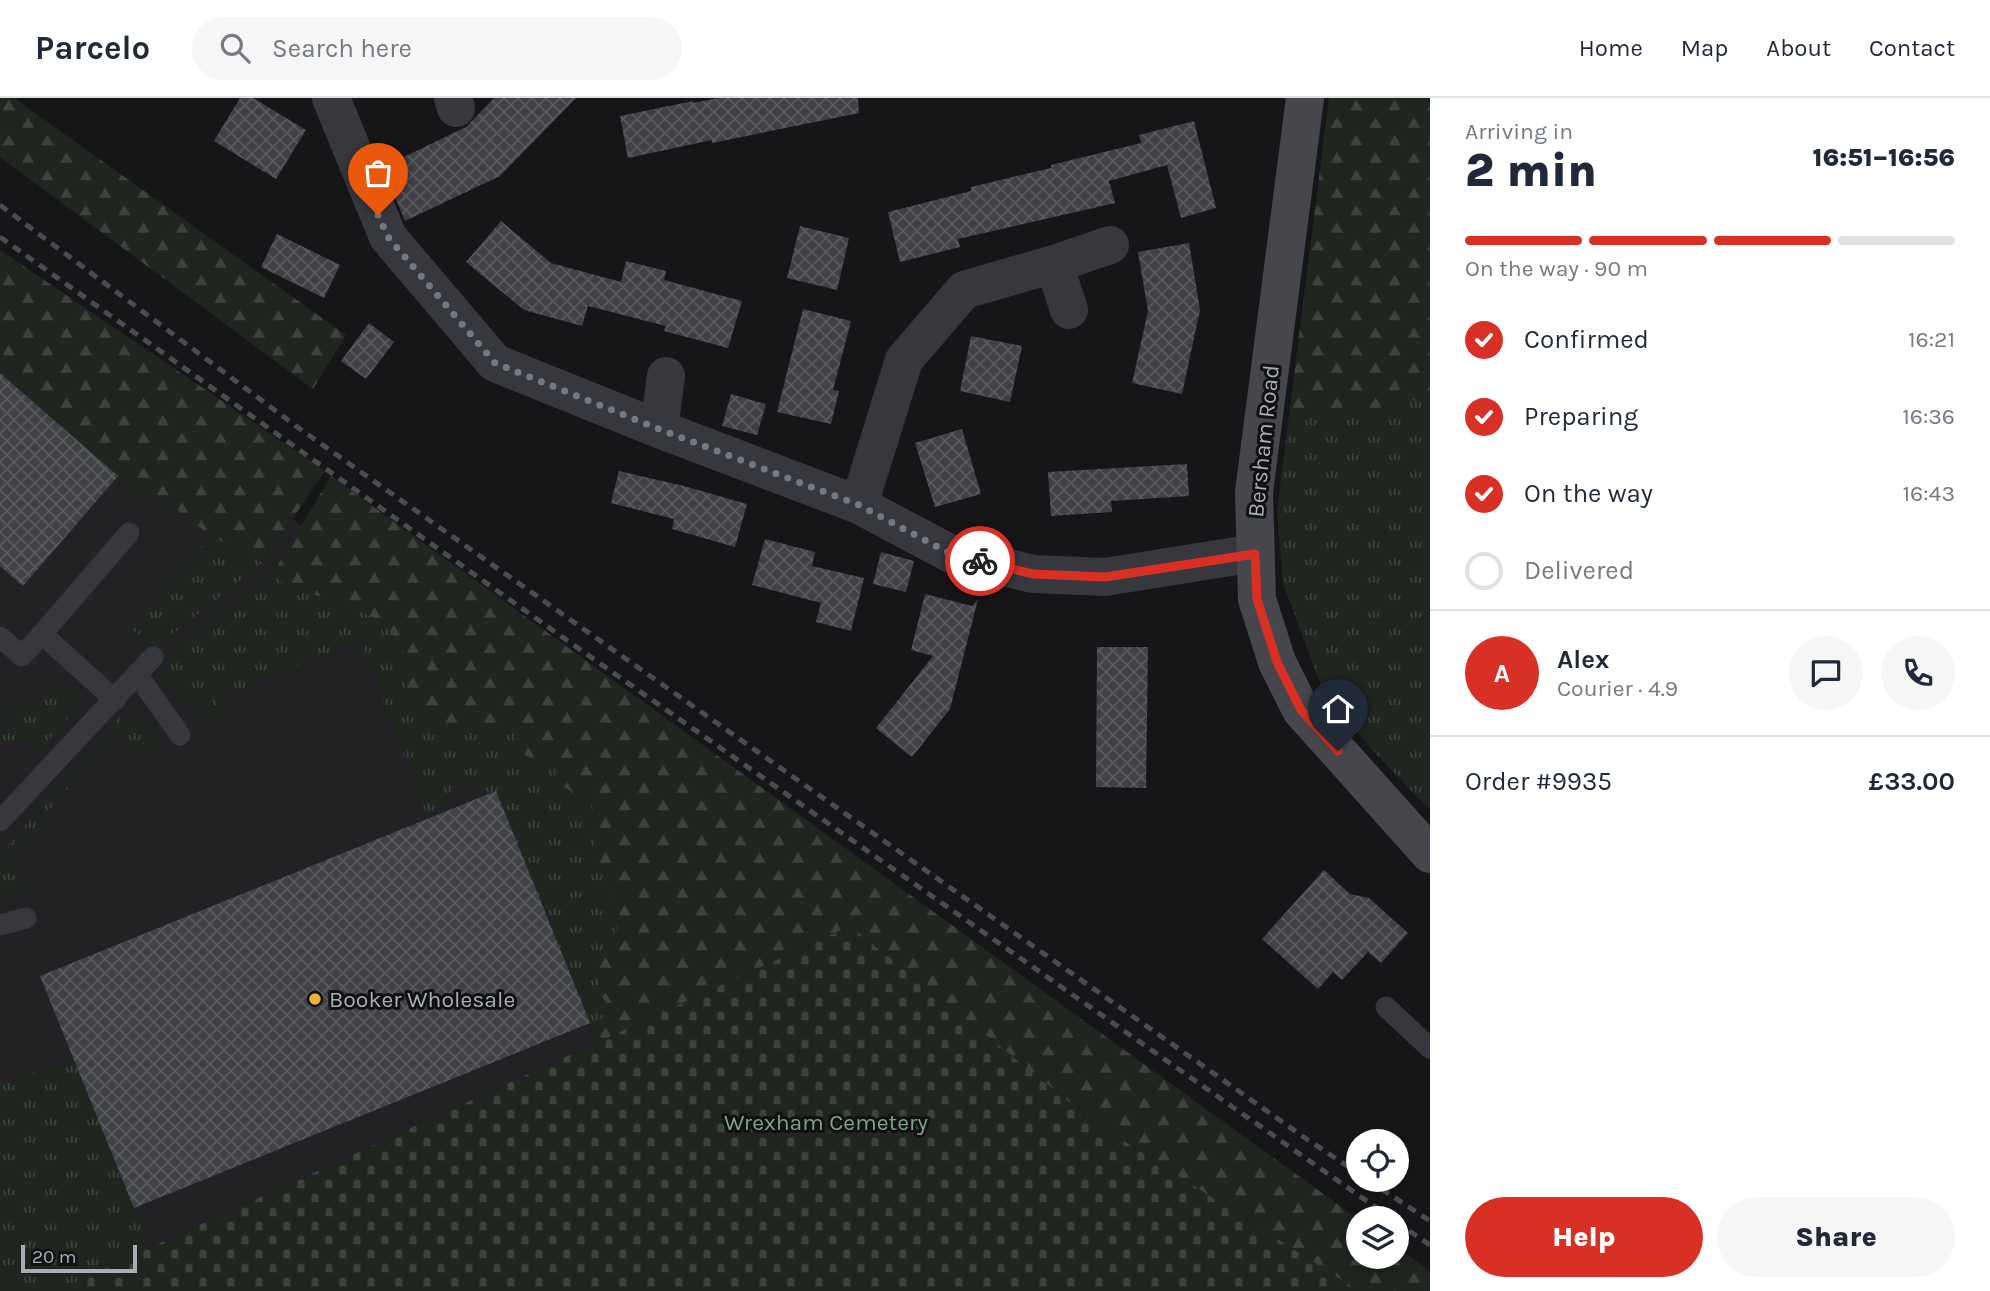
<!DOCTYPE html>
<html lang="en">
<head>
<meta charset="utf-8">
<style>
  body { margin:0; font-family:Karla,sans-serif; background:#f6f6f7; color:#1f2937; height:100vh; display:flex; flex-direction:column; font-size:26px; white-space:nowrap }
  * { box-sizing:border-box; margin:0 }
  p { font-size:23px; color:#747a83 }
  .icon { flex:none; width:38px; height:38px; fill:none; stroke:currentColor; stroke-width:2; stroke-linecap:round; stroke-linejoin:round }
  .map { position:relative; flex:1; overflow:hidden }
  .side { display:flex; flex-direction:column; background:#fff; width:560px }
  .side>* { flex:none }
  .fabs { position:absolute; left:1346px; top:1031px; display:grid; gap:14px }
  .fabs a { display:grid; place-items:center; width:63px; height:63px; border-radius:50%; background:#fff; box-shadow:0 4px 10px #0003; font-size:35px }
  .scale { position:absolute; left:21px; bottom:18px; width:116px; box-sizing:border-box; padding-left:7px; border:4px solid #a8adb8; border-top:0; font-size:19px; line-height:24px; white-space:nowrap; color:#a8adb8; -webkit-text-stroke:5px #111113; paint-order:stroke }
  .pin { position:absolute; display:grid; place-items:center; width:60px; height:60px; color:#fff; margin:-72px -30px; border-radius:50% 50% 50% 0; rotate:-45deg; box-shadow:0 0 7px #0007 }
  .pin .icon { rotate:45deg }
  .courier { position:absolute; display:grid; place-items:center; width:70px; height:70px; margin:-35px; border:5px solid #d93025; border-radius:50%; background:#fff; color:#222; box-shadow:0 2px 9px #0007 }
  .head em { font-style:normal; font-weight:800 }
  .head div { display:flex; flex-direction:column-reverse }
  .head { display:flex; align-items:center; justify-content:space-between; height:119px; padding:0 35px }
  h1 { font-size:46px; font-weight:800; line-height:52px }
  .bar { display:grid; grid-template-columns:repeat(4,1fr); gap:10px 7px; align-content:center; height:84px; padding:0 35px }
  .bar i { height:9px; border-radius:5px; background:#e0e1e3 }
  .bar .current { background:#d93025 }
  .bar p { grid-column:span 4 }
  .line { display:flex; align-items:center; gap:18px; padding:0 35px; border-top:2px solid #e0e1e3 }
  .line div { flex:1 }
  .round { display:grid; place-items:center; flex:none; width:74px; height:74px; border-radius:37px; background:#f6f6f7 }
  ol { padding:0 35px; list-style:none }
  li { display:flex; align-items:center; gap:21px; height:77px }
  li p { margin-inline-start:auto }
  li .icon { padding:7px; border-radius:50%; background:#d93025; color:#fff; stroke-width:4 }
  li:last-child { color:#747a83 }
  li i { width:38px; height:38px; border:4px solid #e0e1e3; border-radius:50% }
  .primary-button { display:flex; gap:14px; margin-top:auto; padding:14px 35px }
  .primary-button a { flex:1; height:80px; border-radius:42px; background:#d93025; color:#fff; font-size:28px; font-weight:800; line-height:80px; text-align:center }
  .primary-button a+a { background:#f6f6f7; color:#1f2937 }
  header { display:flex; align-items:center; gap:42px; box-sizing:border-box; height:98px; padding:0 35px; background:#fff; border-bottom:2px solid #e0e1e3 }
  header strong { font-size:33px }
  nav { display:flex; gap:38px; margin-inline-start:auto; font-size:24px }
  .search { width:490px; height:63px; background:#f6f6f7; display:flex; align-items:center; gap:18px; box-sizing:border-box; padding:0 24px; border-radius:38px; color:#747a83; font-size:26px }
  main { display:flex; flex:1; min-height:0 }
  .map>svg:first-child { display:block }
  .built { fill:#222225 }
  .grass { fill:url(#grass-tufts) }
  .forest { fill:url(#forest-firs) }
  .cemetery { fill:url(#cemetery-stones) }
  .building { fill:url(#building-cross-hatch) }
  .lines { fill:none; stroke-linecap:round; stroke-linejoin:round }
  .service { stroke:#37383d; stroke-width:21 }
  .minor { stroke:#37383d; stroke-width:38 }
  .secondary { stroke:#45474d; stroke-width:38 }
  .rail { stroke:#4a4c52; stroke-width:5; stroke-dasharray:9 7; stroke-linecap:butt }
  .done { stroke:#757880; stroke-width:7; stroke-dasharray:0 12.6 }
  .route { stroke:#d93025; stroke-width:9 }
  .poi-dot { fill:#f2b134; stroke:#111113; stroke-width:2.5 }
  .labels { text-anchor:middle; stroke-width:6; stroke-linejoin:round; paint-order:stroke }
  .street-label { font-size:23px; fill:#a8adb8; stroke:#111113 }
  .poi-label { font-size:23px; fill:#a8adb8; stroke:#111113; text-anchor:start }
  .park-label { font-size:23px; fill:#7fa381; stroke:#111113 }
</style>
</head>
<body>
<header>
<strong>Parcelo</strong>
<div class="search"><svg class="icon" aria-label="search" viewBox="0 0 24 24"><circle cx="10" cy="10" r="6"/><path d="M15 15l6 6"/></svg>Search here</div>
<nav><a>Home</a><a>Map</a><a>About</a><a>Contact</a></nav>
</header>
<main>
<div class="map">
<svg width="1430" height="1193" viewBox="0 0 1430 1193">
  <defs>
    <pattern id="grass-tufts" width="24" height="20" patternUnits="userSpaceOnUse" patternTransform="scale(1.75)"><rect width="24" height="20" fill="#1e261f"/><path d="M3 7l-1-3M5 7V3M7 7l1-3M15 17l-1-3M17 17v-4M19 17l1-3" fill="none" stroke="#3c433d"/></pattern>
    <pattern id="forest-firs" width="22" height="20" patternUnits="userSpaceOnUse" patternTransform="scale(1.75)"><rect width="22" height="20" fill="#1e261f"/><path d="M5 1l3.5 6h-7zM16 11l3.5 6h-7z" fill="#3c433d"/></pattern>
    <pattern id="cemetery-stones" width="16" height="16" patternUnits="userSpaceOnUse" patternTransform="scale(1.75)"><rect width="16" height="16" fill="#1e261f"/><path d="M2 7V4a2 2 0 0 1 4 0v3zM10 15v-3a2 2 0 0 1 4 0v3z" fill="#3c433d"/></pattern>
    <pattern id="building-cross-hatch" width="8" height="8" patternUnits="userSpaceOnUse" patternTransform="scale(1.75)"><rect width="8" height="8" fill="#404145"/><path d="M0 0l8 8M0 8l8-8" fill="none" stroke="#595a5e"/></pattern>
  </defs>
  <rect width="100%" height="100%" fill="#161618"/>
  <path class="built" d="M0,180l335,275 515,373 -794,365h-56z"/>
  <g class="grass">
    <path d="M1430,299v413l-56,-58 -53,-66 -38,-103 -6,-71 13,-105 48,10z"/>
    <path d="M211,438l52,26 -108,86 -25,-20z"/>
    <path d="M272,477l17,11 57,19 38,17 21,32 3,44 104,25 9,31 33,11 4,19 34,19 6,56 21,53 -3,39 -17,3 -2,17 4,25 15,17 -26,10 -108,-241 -31,6 -3,13 -21,14 -68,-174 -143,58 7,21h-13l-54,-43 12,-16 -5,-5z"/>
    <path d="M46,591l31,1 4,14 -44,49 -18,-11 -19,-2v-6l12,-14 -12,-11v-4l34,4z"/>
    <path d="M130,616c17,0 24,11 31,26l-7,11 -14,-1 -24,-16 -113,129 29,24 -12,8 -14,4 -6,-3v-42l120,-137z"/>
    <path d="M73,958l77,192 -94,43h-56v-206z"/>
  </g>
  <g class="forest">
    <path d="M0,0h14l332,237 -33,54 -313,-232z"/>
    <path d="M1329,0h101v299l-93,20 -47,-10z"/>
    <path d="M0,152l325,221 -62,91 -52,-26 -53,-41 -21,-1 -137,-121z"/>
    <path d="M331,378l1027,743v37h38l1,-9 33,24v20h-79l-257,-169 -244,-196 -253,117 -7,-20 26,-10 -15,-17 -4,-25 2,-17 17,-3 3,-38 -21,-54 -6,-56 -34,-19 -4,-19 -33,-11 -9,-30 -78,5 -26,-31 -3,-44 -21,-32 -38,-17 -57,-19 -17,-11z"/>
  </g>
  <path class="cemetery" d="M850,828l244,196 265,169h-1303z"/>
  <g class="building">
    <path d="M240,0h13l53,32 -30,49 -62,-38z"/>
    <path d="M494,0h82l-76,78 -95,45 -22,-54 83,-40z"/>
    <path d="M719,0h139l1,15 -147,30v-3l-84,18 -8,-42 73,-15v2z"/>
    <path d="M1194,23l22,87 -35,10 -14,-53 -58,16 6,22 -157,36 2,8 -60,15 -12,-50 83,-21v-4l80,-19v-3l90,-22 -2,-8z"/>
    <path d="M501,123l50,42 70,19 5,-21 40,10 -2,9 78,21 -14,47 -64,-17 2,-5 -78,-20 -6,20 -58,-16 -58,-48z"/>
    <path d="M800,128l49,12 -12,52 -50,-12z"/>
    <path d="M277,136l63,31 -16,33 -63,-31z"/>
    <path d="M1189,145l11,67 -18,84 -50,-11 16,-72 -10,-59z"/>
    <path d="M803,211l48,12 -18,69 6,1 -8,33 -54,-12z"/>
    <path d="M369,225l25,19 -28,37 -25,-18z"/>
    <path d="M971,238l51,10 -12,56 -50,-11z"/>
    <path d="M0,275l118,103 -95,110 -23,-20z"/>
    <path d="M731,296l35,10 -9,31 -35,-9z"/>
    <path d="M962,331l19,65 -46,13 -20,-64z"/>
    <path d="M1187,366l2,32 -78,5 1,11 -61,4 -3,-44z"/>
    <path d="M619,373l65,15 63,18 -12,43 -63,-18 2,-10 -63,-16z"/>
    <path d="M765,441l50,13 -3,14 52,12 -13,53 -35,-9 5,-19 -69,-18z"/>
    <path d="M881,454l33,9 -8,31 -33,-8z"/>
    <path d="M925,496l47,12 6,-7 -28,110 -38,48 -36,-29 57,-72 -22,-6z"/>
    <path d="M1097,549h51l-2,141 -50,-1z"/>
    <path d="M496,693l94,232 -456,185 -94,-232z"/>
    <path d="M1324,772l26,24 19,4 39,35 -27,30 -13,-11 -26,28 -9,-8 -15,17 -56,-50z"/>
  </g>
  <g class="lines">
    <g class="service">
      <path d="M42,536l87,-101"/>
      <path d="M0,539l22,19 20,-22 73,66"/>
      <path d="M137,576l43,61"/>
      <path d="M0,723l153,-164"/>
      <path d="M0,827l26,-7"/>
      <path d="M1386,909l44,41"/>
    </g>
    <g class="minor">
      <path d="M331,0l57,139 107,126 164,66 200,76 92,49 82,20 72,3 150,-24"/>
      <path d="M453,0l3,10"/>
      <path d="M1054,166l15,46"/>
      <path d="M659,331l7,-53"/>
      <path d="M859,407l45,-145 60,-70 90,-26 56,-19"/>
    </g>
    <path class="secondary" d="M1305,0l-51,394 3,107 20,63 24,48 129,144"/>
    <g class="rail">
      <path d="M0,107l300,224 1008,711 50,33"/>
      <path d="M0,139l558,397 833,584"/>
      <path d="M1368,1082l62,41"/>
      <path d="M1396,1124l34,23"/>
    </g>
  </g>
  <g class="lines">
    <path class="done" d="M378,117l10,22 107,126 164,66 200,76 92,49 29,7"/>
    <path class="route" d="M980,463l53,13 72,3 150,-23 2,45 20,63 24,48 37,41"/>
  </g>
  <circle class="poi-dot" cx="315" cy="901" r="7"/>
  <g class="labels">
    <g class="street-label">
      <text transform="translate(1263 343) rotate(-84)" y="8">Bersham Road</text>
    </g>
    <g class="poi-label">
      <text x="329" y="909">Booker Wholesale</text>
    </g>
    <g class="park-label">
      <text x="826" y="1032">Wrexham Cemetery</text>
    </g>
  </g>
</svg>
<div class="fabs">
<a><svg class="icon" aria-label="locate" viewBox="0 0 24 24"><circle cx="12" cy="12" r="6"/><path d="M12 2v4M12 18v4M2 12h4M18 12h4"/></svg></a>
<a><svg class="icon" aria-label="layers" viewBox="0 0 24 24"><path d="M12 4l9 5-9 5-9-5zM3 14l9 5 9-5"/></svg></a>
</div>
<div class="scale">20 m</div>
<div class="pin" style="left:378px;top:117px;background:#ea580c"><svg class="icon" aria-label="bag" viewBox="0 0 24 24"><path d="M5 8h14l-1 12H6zM9 8a3 3 0 0 1 6 0"/></svg></div>
<div class="pin" style="left:1338px;top:653px;background:#1f2937"><svg class="icon" aria-label="home" viewBox="0 0 24 24"><path d="M3 11l9-7 9 7M6 9v11h12V9"/></svg></div>
<div class="courier" style="left:980px;top:463px"><svg class="icon" aria-label="bike" viewBox="0 0 24 24"><circle cx="6" cy="16" r="4"/><circle cx="18" cy="16" r="4"/><path d="M6 16l4-8h5l3 8M10 8l3 8H6M13 5h3"/></svg></div>
</div>
<section class="side">
<div class="head"><div><h1>2 min</h1><p>Arriving in</p></div><em>16:51–16:56</em></div>
<div class="bar"><i class="current"></i><i class="current"></i><i class="current"></i><i></i><p>On the way · 90 m</p></div>
<ol>
<li><svg class="icon" aria-label="check" viewBox="0 0 24 24"><path d="M5 12l5 5 9-10"/></svg>Confirmed<p>16:21</p></li>
<li><svg class="icon" aria-label="check" viewBox="0 0 24 24"><path d="M5 12l5 5 9-10"/></svg>Preparing<p>16:36</p></li>
<li><svg class="icon" aria-label="check" viewBox="0 0 24 24"><path d="M5 12l5 5 9-10"/></svg>On the way<p>16:43</p></li>
<li><i></i>Delivered</li>
</ol>
<div class="line" style="height:126px"><b class="round" style="background:#d93025;color:#fff">A</b><div><b>Alex</b><p>Courier · 4.9</p></div><a class="round"><svg class="icon" aria-label="chat" viewBox="0 0 24 24"><path d="M4 5h16v11H9l-5 4z"/></svg></a><a class="round"><svg class="icon" aria-label="phone" viewBox="0 0 24 24"><path d="M5 4h4l2 5-3 2q2 4 5 5l2-3 5 2v4C11 20 4 13 5 4z"/></svg></a></div>
<div class="line" style="height:91px"><div>Order #9935</div><b>£33.00</b></div>
<div class="primary-button"><a>Help</a><a>Share</a></div>
</section>
</main>
</body>
</html>
